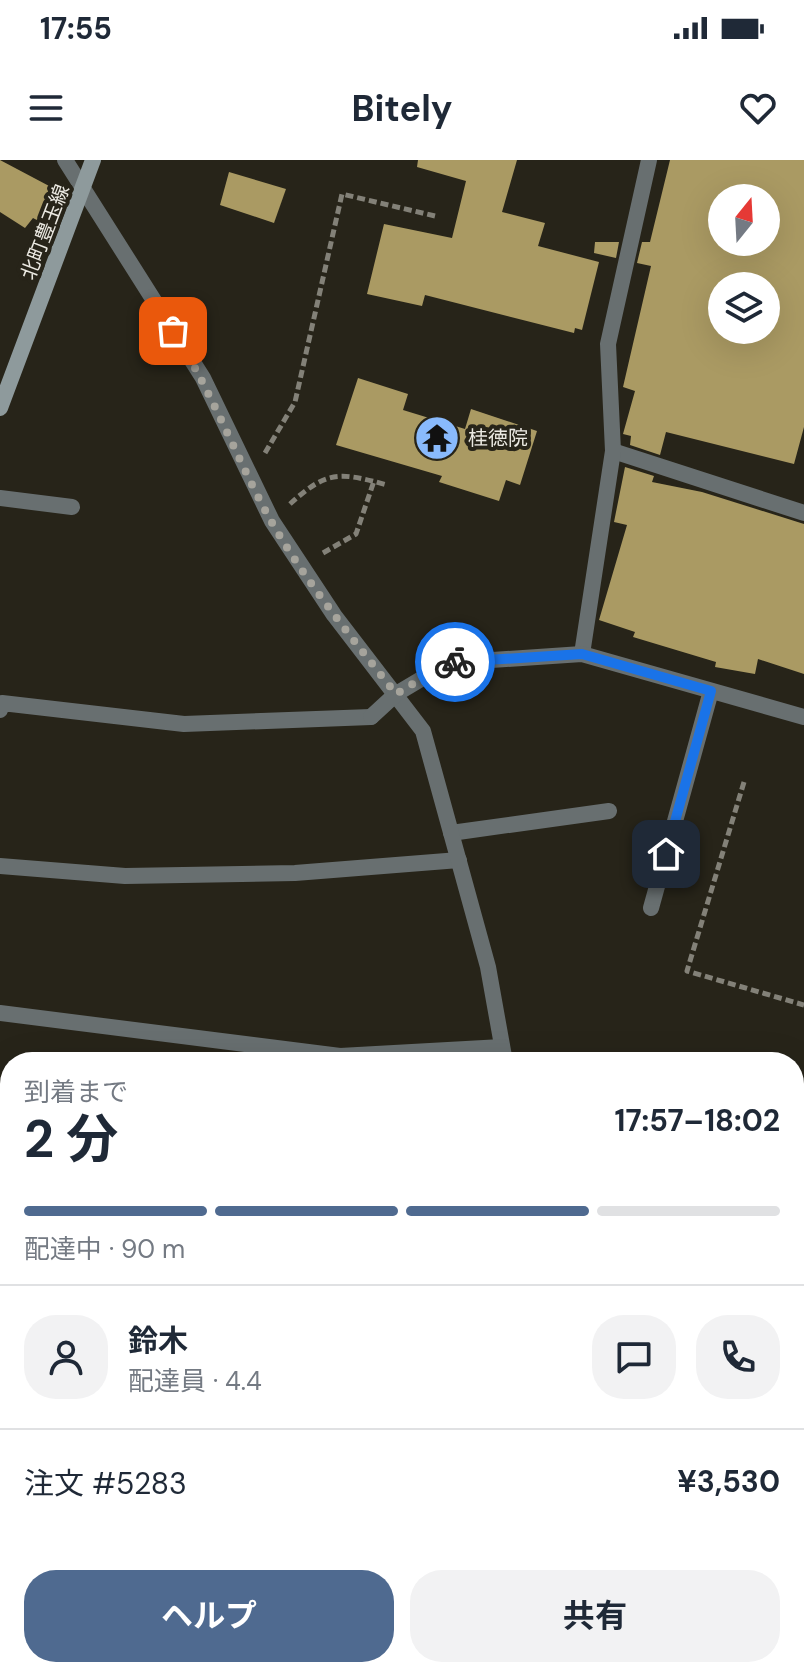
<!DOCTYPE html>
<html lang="ja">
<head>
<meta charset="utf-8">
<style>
  body { margin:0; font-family:"DM Sans","Noto Sans JP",sans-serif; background:#f2f2f3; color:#1f2937; height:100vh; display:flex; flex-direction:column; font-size:30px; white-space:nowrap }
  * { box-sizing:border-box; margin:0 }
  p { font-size:26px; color:#747a83 }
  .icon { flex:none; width:44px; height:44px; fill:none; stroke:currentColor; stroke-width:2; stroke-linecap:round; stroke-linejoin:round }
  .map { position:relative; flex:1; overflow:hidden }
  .side { position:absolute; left:0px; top:892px; width:804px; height:626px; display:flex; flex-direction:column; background:#fff; border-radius:32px 32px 0 0; box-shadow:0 8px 32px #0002 }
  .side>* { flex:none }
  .needle { width:52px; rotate:18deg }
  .tools { position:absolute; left:708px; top:24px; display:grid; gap:16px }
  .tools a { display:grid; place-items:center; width:72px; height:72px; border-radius:50%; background:#fff; box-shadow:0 8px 32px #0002; font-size:40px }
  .pin { position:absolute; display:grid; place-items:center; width:68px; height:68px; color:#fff; margin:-34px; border-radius:16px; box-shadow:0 4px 12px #0006 }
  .courier { position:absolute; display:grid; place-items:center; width:80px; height:80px; margin:-40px; border:6px solid #1a73e8; border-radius:50%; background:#fff; color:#222; box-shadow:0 2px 10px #0007 }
  .overview em { font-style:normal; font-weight:700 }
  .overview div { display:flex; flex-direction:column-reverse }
  .overview { display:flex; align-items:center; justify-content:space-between; height:136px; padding:0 24px }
  h1 { font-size:52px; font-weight:700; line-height:60px }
  .bar { display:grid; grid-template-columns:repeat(4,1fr); gap:12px 8px; align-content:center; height:96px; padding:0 24px }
  .bar i { height:10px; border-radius:6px; background:#e0e1e3 }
  .bar .selected { background:#4f6a90 }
  .bar p { grid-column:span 4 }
  .line { display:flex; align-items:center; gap:20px; padding:0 24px; border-top:2px solid #e0e1e3 }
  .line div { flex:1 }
  .round { display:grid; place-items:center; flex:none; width:84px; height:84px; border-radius:32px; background:#f2f2f3 }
  .cta { display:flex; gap:16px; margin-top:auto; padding:16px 24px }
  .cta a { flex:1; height:92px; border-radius:32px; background:#4f6a90; color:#fff; font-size:32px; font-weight:700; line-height:92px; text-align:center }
  .cta a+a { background:#f2f2f3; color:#1f2937 }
  .status { display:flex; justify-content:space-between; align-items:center; height:56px; padding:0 40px; background:#fff; direction:ltr }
  .status svg { height:22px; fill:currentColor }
  header { display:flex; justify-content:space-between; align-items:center; height:104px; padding:0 24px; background:#fff; font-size:36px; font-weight:700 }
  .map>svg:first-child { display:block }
  .building { fill:#aa9a63; fill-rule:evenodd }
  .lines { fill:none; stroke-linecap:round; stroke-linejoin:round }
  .path { stroke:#838178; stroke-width:5; stroke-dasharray:8 4; stroke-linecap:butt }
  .service { stroke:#686f70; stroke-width:16 }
  .minor { stroke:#686f70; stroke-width:16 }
  .secondary { stroke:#8e9a9c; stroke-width:16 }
  .done { stroke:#a6a49c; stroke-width:8; stroke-dasharray:0 14.4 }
  .route { stroke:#1a73e8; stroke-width:10 }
  .labels { text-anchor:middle; stroke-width:8; stroke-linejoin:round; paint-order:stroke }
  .street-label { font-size:20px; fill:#ebe9e2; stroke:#272419 }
  .poi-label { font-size:20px; fill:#ebe9e2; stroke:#272419; text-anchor:start }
</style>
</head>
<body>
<div class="status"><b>17:55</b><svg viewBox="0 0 49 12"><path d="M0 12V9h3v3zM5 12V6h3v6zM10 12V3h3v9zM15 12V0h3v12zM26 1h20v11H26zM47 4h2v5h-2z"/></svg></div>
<header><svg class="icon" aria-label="menu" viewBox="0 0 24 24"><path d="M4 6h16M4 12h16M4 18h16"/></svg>Bitely<svg class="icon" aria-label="heart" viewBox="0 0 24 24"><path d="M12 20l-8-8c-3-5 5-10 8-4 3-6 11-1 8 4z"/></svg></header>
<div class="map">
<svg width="804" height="1517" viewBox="0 0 804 1517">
  <rect width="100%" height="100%" fill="#272419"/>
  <g class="building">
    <path d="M0,0l68,36 -16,32 -19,-10 -8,10 -25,-16z"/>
    <path d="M418,0h99l-15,52 43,11 -7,23 61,16 -17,68 -7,-2 -1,5 -149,-38 -3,11 -55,-12 17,-70 68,14 14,-57 -49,-14z"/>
    <path d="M670,0h134v267l-10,37 -128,-32 -6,23 -30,-10 1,-9 -8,-2 12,-43 -12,-4 28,-121 -14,-3 5,-21h8zM722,38h44v44h-44zM722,126h44v44h-44z"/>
    <path d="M229,12l57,17 -12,34 -54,-18z"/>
    <path d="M595,82h24l-3,16 -22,-5z"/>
    <path d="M358,218l50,16 -5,16 62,19 6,-20 66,22 -17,54 -14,-5 -7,21 -60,-19 3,-6 -106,-31z"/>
    <path d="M625,307l29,9 -2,6 50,10 102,32v150l-46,-15 -3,15 -40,-7 1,-5 -83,-25 2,-5 -36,-12 28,-95 -13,-3z"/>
  </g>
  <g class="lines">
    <g class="path">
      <path d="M265,293l30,-51 47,-208 93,22"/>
      <path d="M290,344c37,-34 50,-32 97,-19"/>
      <path d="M323,393l33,-19 18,-53"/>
      <path d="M744,622l-57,189 117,34"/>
    </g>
    <g class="service">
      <path d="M0,338l72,9"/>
      <path d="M0,550l2,-7 182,21 187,-7"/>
      <path d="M451,673l158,-22"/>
      <path d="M0,706l125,10 170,-3 164,-13"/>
      <path d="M651,748l60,-217"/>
    </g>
    <g class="minor">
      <path d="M65,0l138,218 69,143 62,94 89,116 65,236 17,95"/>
      <path d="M613,291l191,62"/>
      <path d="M582,494l31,-203 -5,-107 41,-184"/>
      <path d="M371,557l25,-23 52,-31 134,-9 222,63"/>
      <path d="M0,853l340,43 162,-9"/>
      <path d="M795,1077l9,-51"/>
      <path d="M0,1085l10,2"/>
      <path d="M0,1362l10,1"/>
      <path d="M794,1500l10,-2"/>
      <path d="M692,1508l4,9"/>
      <path d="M299,1517l1,-9"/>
      <path d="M712,1517l44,-9"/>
    </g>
    <path class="secondary" d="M0,248l93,-248"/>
  </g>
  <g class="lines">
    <path class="done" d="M173,171c39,60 63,127 98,190 35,61 81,117 125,173l52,-31 7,-1"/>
    <path class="route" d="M455,502l127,-8 129,37 -45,163"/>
  </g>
  <defs>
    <g id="temple-disc" transform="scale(2.3)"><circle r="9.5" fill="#89bafc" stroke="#272419"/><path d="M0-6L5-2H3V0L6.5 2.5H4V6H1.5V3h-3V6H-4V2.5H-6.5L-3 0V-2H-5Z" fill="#111"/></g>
  </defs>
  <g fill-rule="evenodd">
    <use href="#temple-disc" x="437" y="278"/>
  </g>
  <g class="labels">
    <g class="street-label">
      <text transform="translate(45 72) rotate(-69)" y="7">北町豊玉線</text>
    </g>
    <g class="poi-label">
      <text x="468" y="285">桂徳院</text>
    </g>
  </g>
</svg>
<div class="tools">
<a><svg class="needle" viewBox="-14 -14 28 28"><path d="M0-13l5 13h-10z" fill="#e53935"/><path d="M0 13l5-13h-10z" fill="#747a83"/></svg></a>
<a><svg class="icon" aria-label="layers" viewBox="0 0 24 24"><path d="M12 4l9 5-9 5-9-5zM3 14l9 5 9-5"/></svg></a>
</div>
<div class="pin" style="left:173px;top:171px;background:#ea580c"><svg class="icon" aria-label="bag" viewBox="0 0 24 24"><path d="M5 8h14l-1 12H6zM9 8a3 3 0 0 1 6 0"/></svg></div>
<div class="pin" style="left:666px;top:694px;background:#1f2937"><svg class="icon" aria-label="home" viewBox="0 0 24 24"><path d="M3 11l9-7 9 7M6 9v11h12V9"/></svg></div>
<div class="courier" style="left:455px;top:502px"><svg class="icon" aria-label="bike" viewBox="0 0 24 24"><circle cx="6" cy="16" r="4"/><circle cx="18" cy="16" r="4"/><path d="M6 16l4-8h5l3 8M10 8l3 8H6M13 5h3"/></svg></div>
<section class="side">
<div class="overview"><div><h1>2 分</h1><p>到着まで</p></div><em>17:57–18:02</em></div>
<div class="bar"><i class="selected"></i><i class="selected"></i><i class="selected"></i><i></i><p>配達中 · 90 m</p></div>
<div class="line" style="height:144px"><a class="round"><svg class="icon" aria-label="person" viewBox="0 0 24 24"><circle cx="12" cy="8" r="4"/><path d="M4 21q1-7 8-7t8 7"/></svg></a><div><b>鈴木</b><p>配達員 · 4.4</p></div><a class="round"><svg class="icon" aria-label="chat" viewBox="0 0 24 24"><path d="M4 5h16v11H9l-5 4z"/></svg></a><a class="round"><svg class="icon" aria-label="phone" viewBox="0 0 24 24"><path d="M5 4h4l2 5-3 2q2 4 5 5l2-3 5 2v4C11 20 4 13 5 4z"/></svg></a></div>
<div class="line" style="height:104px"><div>注文 #5283</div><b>¥3,530</b></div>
<div class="cta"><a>ヘルプ</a><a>共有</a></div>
</section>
</div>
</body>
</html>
